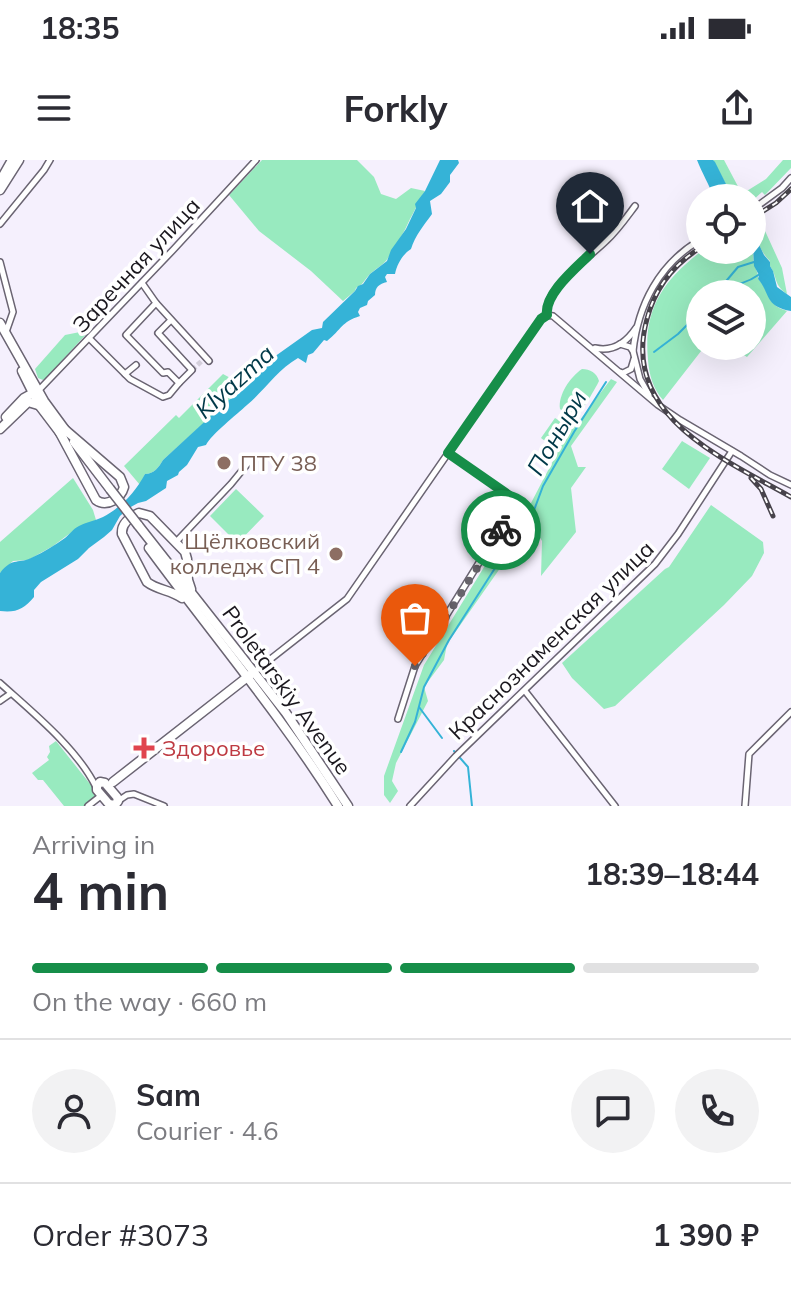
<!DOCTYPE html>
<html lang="en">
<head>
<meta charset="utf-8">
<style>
  body { margin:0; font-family:Mulish,sans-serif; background:#f2f2f3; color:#2b2b33; height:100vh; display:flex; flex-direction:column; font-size:30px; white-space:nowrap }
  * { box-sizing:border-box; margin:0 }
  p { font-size:26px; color:#7c7c81 }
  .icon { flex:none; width:44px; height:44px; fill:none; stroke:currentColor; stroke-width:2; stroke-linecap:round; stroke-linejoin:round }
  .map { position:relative; height:646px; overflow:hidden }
  .sheet { display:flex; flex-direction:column; background:#fff; flex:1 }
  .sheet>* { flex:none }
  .controls { position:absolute; left:686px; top:24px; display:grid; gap:16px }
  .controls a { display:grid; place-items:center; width:80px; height:80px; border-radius:50%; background:#fff; box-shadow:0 8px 32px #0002; font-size:40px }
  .pin { position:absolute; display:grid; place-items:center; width:68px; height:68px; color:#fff; margin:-82px -34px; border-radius:50% 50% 50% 0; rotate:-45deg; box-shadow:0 0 8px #0007 }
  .pin .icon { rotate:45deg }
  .courier { position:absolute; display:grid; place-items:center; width:80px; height:80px; margin:-40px; border:6px solid #168e49; border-radius:50%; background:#fff; color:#222; box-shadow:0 2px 10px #0007 }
  .overview em { font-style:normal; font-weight:700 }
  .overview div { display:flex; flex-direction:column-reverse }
  .overview { display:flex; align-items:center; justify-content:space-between; height:136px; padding:0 32px }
  h1 { font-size:52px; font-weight:700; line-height:60px }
  .bar { display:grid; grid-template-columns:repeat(4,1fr); gap:12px 8px; align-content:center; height:96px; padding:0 32px }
  .bar i { height:10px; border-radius:6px; background:#e1e1e2 }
  .bar .active { background:#168e49 }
  .bar p { grid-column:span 4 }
  .line { display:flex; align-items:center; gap:20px; padding:0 32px; border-top:2px solid #e1e1e2 }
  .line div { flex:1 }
  .round { display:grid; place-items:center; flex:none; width:84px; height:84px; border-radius:42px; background:#f2f2f3 }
  .status { display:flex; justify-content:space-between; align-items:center; height:56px; padding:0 40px; background:#fff; direction:ltr }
  .status svg { height:22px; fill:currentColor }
  header { display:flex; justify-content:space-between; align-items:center; height:104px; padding:0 32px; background:#fff; font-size:36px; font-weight:700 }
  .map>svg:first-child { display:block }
  .green { fill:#98eabf }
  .water { fill:#35b3d7 }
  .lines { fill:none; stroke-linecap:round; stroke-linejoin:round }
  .stream { stroke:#35b3d7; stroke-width:2 }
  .minor-tunnel { stroke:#d4cfdb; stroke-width:5; stroke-dasharray:5 2.5; stroke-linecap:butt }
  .minor-casing { stroke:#6a6472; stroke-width:8 }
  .major-casing { stroke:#6a6472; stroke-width:11 }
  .minor { stroke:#fff; stroke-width:5 }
  .major { stroke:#fff; stroke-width:8 }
  .rail-casing { stroke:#47434b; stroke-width:5 }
  .rail { stroke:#fff; stroke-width:2; stroke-dasharray:6; stroke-linecap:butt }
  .major-bridge-casing { stroke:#6a6472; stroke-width:11; stroke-linecap:butt }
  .major-bridge { stroke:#fff; stroke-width:8 }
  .done { stroke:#67636b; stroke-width:8; stroke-dasharray:0 14.4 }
  .route { stroke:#168e49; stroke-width:10 }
  .education-dot { fill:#8d6e63; stroke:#fff; stroke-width:3 }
  .health-dot { fill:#e0444e; stroke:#fff; stroke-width:3 }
  .labels { text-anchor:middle; stroke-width:7; stroke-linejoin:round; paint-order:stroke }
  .street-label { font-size:22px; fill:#1a171d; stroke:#fff }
  .education-label { font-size:22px; fill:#785e54; stroke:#fff; text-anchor:start }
  .health-label { font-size:22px; fill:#be3a42; stroke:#fff; text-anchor:start }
  .water-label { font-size:24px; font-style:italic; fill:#003948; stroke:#fff }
</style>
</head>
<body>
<div class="status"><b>18:35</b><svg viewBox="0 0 49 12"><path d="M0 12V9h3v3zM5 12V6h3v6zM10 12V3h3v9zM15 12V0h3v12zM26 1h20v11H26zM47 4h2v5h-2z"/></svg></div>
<header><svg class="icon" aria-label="menu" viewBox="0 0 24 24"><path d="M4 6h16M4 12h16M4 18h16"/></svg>Forkly<svg class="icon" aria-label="share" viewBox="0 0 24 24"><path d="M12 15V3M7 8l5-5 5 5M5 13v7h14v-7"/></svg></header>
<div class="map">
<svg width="791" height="646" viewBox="0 0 791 646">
  <rect width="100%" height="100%" fill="#f5f0fd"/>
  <g class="green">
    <path d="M262,0h95l17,17 7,17 15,5 15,-11 14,3c-7,10 -9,18 -15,28 -6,14 -14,26 -22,39 -4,7 -13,11 -18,16 -6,6 -6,10 -14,14l-1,3 -12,10 -32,-30 -52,-40 -30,-36z"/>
    <path d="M713,0h11l18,34 24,-15 17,-19h8v8l-26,27 -3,-3 -10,9v-3h-19z"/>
    <path d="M753,59l8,3 21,46 5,26c-14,-10 -9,-16 -17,-28v-5c-9,-8 -19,-30 -17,-42z"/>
    <path d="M703,90h49c2,5 1,8 2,13 1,5 5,11 4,16 12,11 7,26 29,32l-40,46 -18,-11h23v-52h-52v52h5l-42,54c-10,-11 -14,-26 -15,-40 -5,-51 15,-80 55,-110z"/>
    <path d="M90,170l-44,48 -3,2 -5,-2 -3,-9 30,-34z"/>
    <path d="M582,209c8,0 15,4 17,12l-2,4c-8,13 -19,41 -37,24 -2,-14 10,-32 22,-40z"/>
    <path d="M223,214l22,12 -82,74c-4,7 -9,14 -18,14l-5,11 -16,-19 52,-51 3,3z"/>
    <path d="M611,219l6,3 -46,64 7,21h8l-15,21 5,44 -35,44 1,-35 -6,-10 -14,6 -75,107 -3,16 -20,27 4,14 -32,62 -4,18 6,10 -8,12 -6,-8v-19l40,-111 95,-155 12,-7 24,-46 2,-7 -16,-12 14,-20 18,11z"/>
    <path d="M682,281l28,17 -21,31 -27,-20z"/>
    <path d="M73,318l20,32 3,10 -27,14 -16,12 -25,14 -15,1 -13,12v-31z"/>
    <path d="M236,329l28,27 -31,32 -6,-6 4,-5 -21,-21z"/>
    <path d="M711,345l52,37 1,11 -12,23 -28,29 -109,101 -11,3 -32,-31 -10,-15 103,-94 4,-2z"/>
    <path d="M56,581l42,53 -14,12h-20l-21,-26h-5l-6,-7 17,-13 -2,-3 3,-5 -1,-6z"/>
  </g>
  <g class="water">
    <path d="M440,0h18l1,3 -9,12v7l-9,12 -11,7 2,13c-8,11 -17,22 -21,35 -8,5 -14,15 -16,25h-8l-2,3 2,5c-8,2 -12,5 -12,13l-7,6 -1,4 -7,3 -2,4 2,4c-19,6 -18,13 -33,25l-3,-1 -11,13 -5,2 -2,8 -8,-5c-21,12 -33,32 -51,47 -10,9 -36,30 -41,40l-8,2 -11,18 -8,7 -1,3 -11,6 -1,7 -20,13 -8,2 -9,5 -9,8 -8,14 -8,7 -15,11 -11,11 -37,23 -7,8v7c-10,12 -18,16 -34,14v-38c13,-17 19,-8 33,-16 11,-5 22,-12 32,-19 5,-4 8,-9 14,-12 7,-4 16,-5 24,-9 19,-10 33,-26 42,-43 9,0 14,-7 18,-14l63,-58 12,-8 36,-37 38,-27 10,-2 1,-6 32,-31 3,-5 5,-2 7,-10 17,-13 4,-11 15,-21 10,-21 -1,-4 10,-13z"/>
    <path d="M697,0h16l2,2 18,36h-19c-5,-14 -12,-25 -17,-38z"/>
    <path d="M752,70l12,25 6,7v4l3,5 4,16 14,10v14c-27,-5 -20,-17 -33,-32l1,-4 -5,-9z"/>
  </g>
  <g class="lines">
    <g class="stream">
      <path d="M722,126l16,-19 16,-5"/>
      <path d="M715,134l7,-7c15,-2 25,-4 38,-13"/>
      <path d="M654,192l24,-18 22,-22"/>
      <path d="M419,547l23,31"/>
      <path d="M454,591l14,16 4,39"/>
      <path d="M401,592l14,-30 9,-35 25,-47 48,-75 10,-20 26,-32 10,-27 31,-54 32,-50"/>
    </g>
    <path class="minor-tunnel" d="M192,210l13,-12"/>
    <g class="minor-casing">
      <g id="minor">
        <path d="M752,50l30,-22 9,-10"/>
        <path d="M0,64l44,-54 6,-10"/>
        <path d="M0,102l13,50 -7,20"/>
        <path d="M156,143l53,58"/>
        <path d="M547,155l6,1 105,89 22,15 61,36 29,19 21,10"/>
        <path d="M547,155c-5,-25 43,-58 59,-74 11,-10 20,-23 29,-35"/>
        <path d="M171,160l-13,13 34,37 -13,13"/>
        <path d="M89,178l41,41 33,18 6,-2 10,-12 -11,-11 -5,1 -37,-38 30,-32 -14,-20"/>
        <path d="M620,184l10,3 3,4 7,28 9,16"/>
        <path d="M595,188c18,4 31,-5 41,-20"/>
        <path d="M633,191c5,-46 26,-87 67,-111"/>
        <path d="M620,212l3,1 8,-4 3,-10"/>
        <path d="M125,214l11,-9"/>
        <path d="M38,231l135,-141 83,-90"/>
        <path d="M176,382l55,-58 18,-22"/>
        <path d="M254,512l93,-73 194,-280 6,-4"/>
        <path d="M0,523c31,28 77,65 96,104"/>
        <path d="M525,531l90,115"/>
        <path d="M0,541l10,-7"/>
        <path d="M398,559l17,-53 101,-163 -2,-4 -66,-46"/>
        <path d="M118,641l9,-6 7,-1 30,12"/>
        <path d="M88,646l14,-11"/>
        <path d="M410,646l46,-50 199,-192 23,-30 54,-83"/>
        <path d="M745,646l4,-52 42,-42"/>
      </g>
    </g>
    <g class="major-casing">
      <g id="major">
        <path d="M0,21l12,-21"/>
        <path d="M0,30l19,-30"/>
        <path d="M0,163l44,78 22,30"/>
        <path d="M22,211l17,34 22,29"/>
        <path d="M6,257l18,-19 11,-6"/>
        <path d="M0,269l28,-27 10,3"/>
        <path d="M59,271l37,69c11,8 25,-2 28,-13l-4,-10 -57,-49"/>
        <path d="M74,282l36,47"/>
        <path d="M138,365l148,188 62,93"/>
        <path d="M149,388c63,86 132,167 189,258"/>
        <path d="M182,438c-11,-8 -25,-8 -35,-16l-25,-48c-1,-10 8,-17 17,-21l11,3 35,36 2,7 1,21 3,9"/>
        <path d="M100,622l5,1 12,14 1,4 -3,4 -6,-1 -12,-14v-4z"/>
        <path d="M113,622l137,-107"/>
      </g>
    </g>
    <use href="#minor" class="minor"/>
    <use href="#major" class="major"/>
    <g class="rail-casing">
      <g id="rail">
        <path d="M752,58l24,-15 15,-14"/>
        <path d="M700,88c-27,17 -45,40 -53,71 -27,97 77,140 144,178"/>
        <path d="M751,318l10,11 12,27"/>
      </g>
    </g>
    <use href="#rail" class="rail"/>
    <g class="major-bridge-casing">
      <path id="major-bridge" d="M110,329l28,36"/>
    </g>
    <use href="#major-bridge" class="major-bridge"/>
  </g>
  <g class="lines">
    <path class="done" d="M415,506l86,-136"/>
    <path class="route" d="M501,370l15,-27 -2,-4 -66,-46 93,-134 6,-4c-3,-21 29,-47 43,-61"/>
  </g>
  <g class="education-dot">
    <circle cx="224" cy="303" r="8"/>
    <circle cx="336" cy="394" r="8"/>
  </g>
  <path class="health-dot" d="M140 576h8v8h8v8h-8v8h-8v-8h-8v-8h8z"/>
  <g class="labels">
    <g class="street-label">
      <text transform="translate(136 105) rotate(-47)" y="8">Заречная улица</text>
      <text transform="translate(551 480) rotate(-44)" y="8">Краснознаменская улица</text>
      <text transform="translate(287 530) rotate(54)" y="8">Proletarskiy Avenue</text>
    </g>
    <g class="education-label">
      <text x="240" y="311">ПТУ 38</text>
      <text x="320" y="389" text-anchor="end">Щёлковский<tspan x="320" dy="25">колледж СП 4</tspan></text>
    </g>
    <g class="health-label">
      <text x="162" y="596">Здоровье</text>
    </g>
    <g class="water-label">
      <text transform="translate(235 222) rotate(-42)" y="8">Klyazma</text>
      <text transform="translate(557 273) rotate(-60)" y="8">Поныри</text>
    </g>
  </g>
</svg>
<div class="controls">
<a><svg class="icon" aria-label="locate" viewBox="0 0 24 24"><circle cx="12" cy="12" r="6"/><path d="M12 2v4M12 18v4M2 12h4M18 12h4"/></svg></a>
<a><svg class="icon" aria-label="layers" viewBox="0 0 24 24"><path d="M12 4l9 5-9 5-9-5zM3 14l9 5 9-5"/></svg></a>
</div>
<div class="pin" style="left:415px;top:506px;background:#ea580c"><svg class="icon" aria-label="bag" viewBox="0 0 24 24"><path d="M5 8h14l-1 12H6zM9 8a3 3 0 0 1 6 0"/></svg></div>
<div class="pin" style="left:590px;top:94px;background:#1f2937"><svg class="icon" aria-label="home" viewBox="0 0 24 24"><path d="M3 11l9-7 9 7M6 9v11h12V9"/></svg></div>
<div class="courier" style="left:501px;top:370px"><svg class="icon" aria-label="bike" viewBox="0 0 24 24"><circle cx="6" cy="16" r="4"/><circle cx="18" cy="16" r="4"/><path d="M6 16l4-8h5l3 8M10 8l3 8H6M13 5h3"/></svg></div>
</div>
<section class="sheet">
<div class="overview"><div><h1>4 min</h1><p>Arriving in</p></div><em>18:39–18:44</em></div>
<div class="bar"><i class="active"></i><i class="active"></i><i class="active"></i><i></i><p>On the way · 660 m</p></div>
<div class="line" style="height:144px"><a class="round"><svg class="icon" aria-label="person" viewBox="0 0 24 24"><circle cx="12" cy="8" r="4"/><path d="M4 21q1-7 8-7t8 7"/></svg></a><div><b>Sam</b><p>Courier · 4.6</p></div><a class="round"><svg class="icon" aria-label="chat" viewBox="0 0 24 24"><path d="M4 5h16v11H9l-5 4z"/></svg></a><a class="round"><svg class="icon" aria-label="phone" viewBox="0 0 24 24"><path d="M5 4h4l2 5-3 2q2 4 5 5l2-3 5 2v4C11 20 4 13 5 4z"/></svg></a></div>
<div class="line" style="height:104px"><div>Order #3073</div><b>1 390 ₽</b></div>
</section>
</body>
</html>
